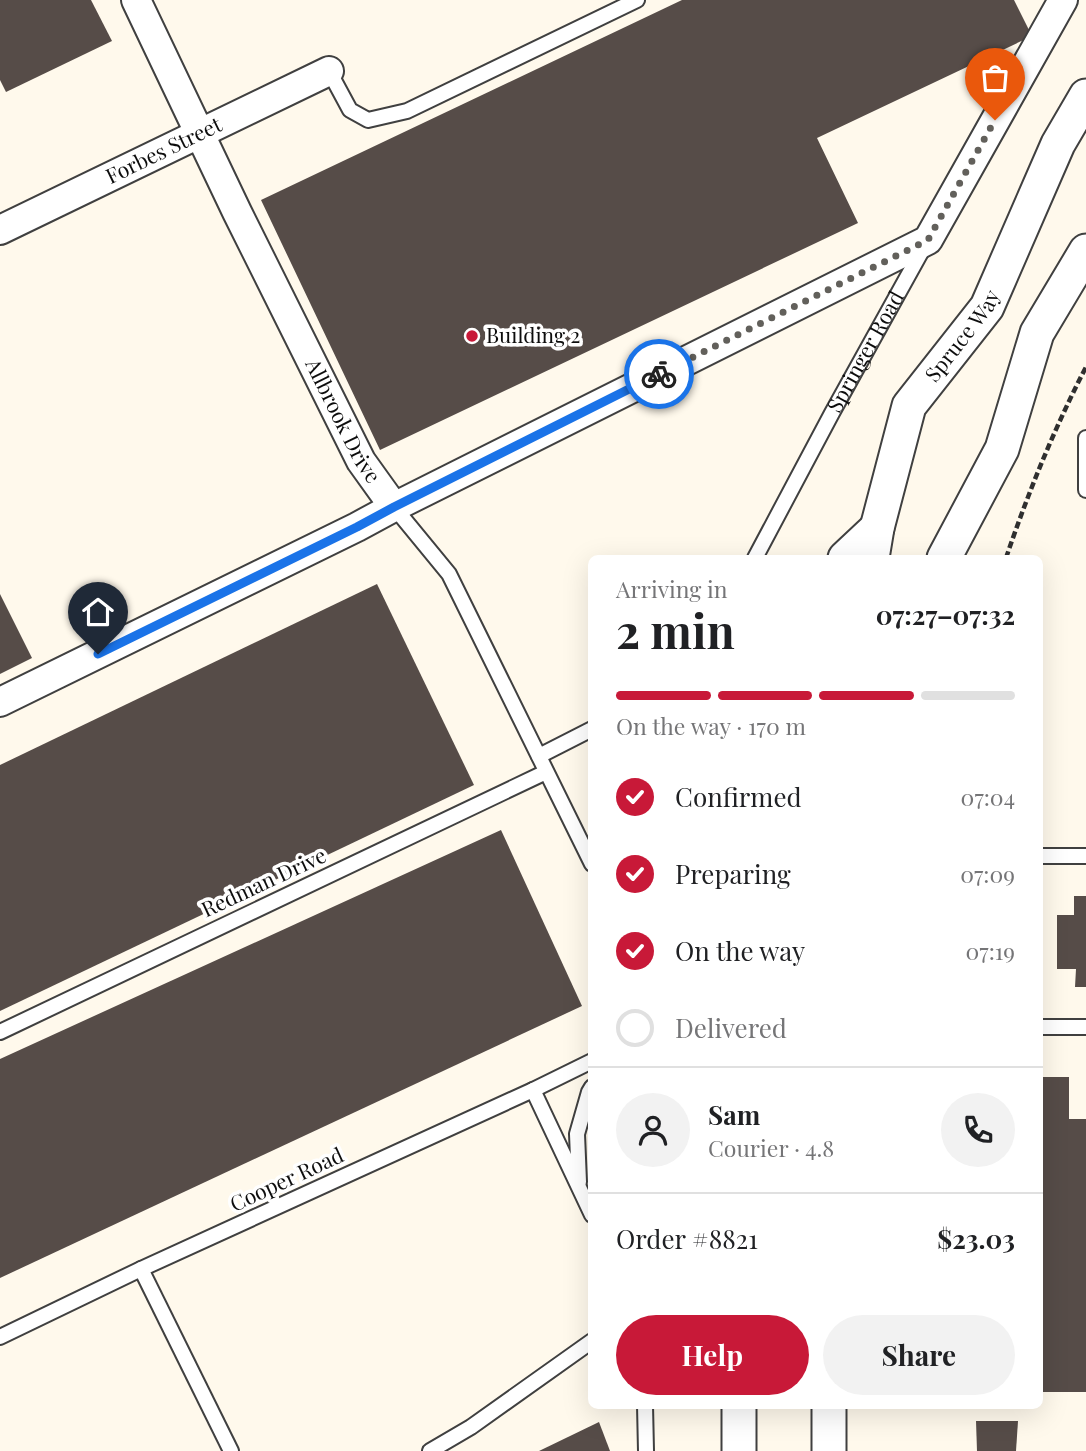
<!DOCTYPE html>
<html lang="en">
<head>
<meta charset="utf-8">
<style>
  body { margin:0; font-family:"Playfair Display",serif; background:#f2f2f2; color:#202124; height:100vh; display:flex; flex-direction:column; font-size:26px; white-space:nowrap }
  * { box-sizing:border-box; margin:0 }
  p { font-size:23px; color:#757577 }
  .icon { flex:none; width:38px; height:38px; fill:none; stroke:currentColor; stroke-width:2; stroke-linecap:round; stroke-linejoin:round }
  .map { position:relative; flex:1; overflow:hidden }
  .drawer { position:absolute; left:588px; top:555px; width:455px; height:854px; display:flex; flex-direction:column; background:#fff; border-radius:10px; box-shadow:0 7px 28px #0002 }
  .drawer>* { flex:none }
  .pin { position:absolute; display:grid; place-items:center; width:60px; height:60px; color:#fff; margin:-72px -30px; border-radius:50% 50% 50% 0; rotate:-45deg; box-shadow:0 0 7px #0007 }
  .pin .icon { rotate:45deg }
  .courier { position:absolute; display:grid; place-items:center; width:70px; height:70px; margin:-35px; border:5px solid #1a73e8; border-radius:50%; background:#fff; color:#222; box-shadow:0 2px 9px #0007 }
  .head em { font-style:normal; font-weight:700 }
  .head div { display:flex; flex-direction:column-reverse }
  .head { display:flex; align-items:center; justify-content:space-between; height:119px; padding:0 28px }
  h1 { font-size:46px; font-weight:700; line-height:52px }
  .bar { display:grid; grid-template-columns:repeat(4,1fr); gap:10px 7px; align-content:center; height:84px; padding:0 28px }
  .bar i { height:9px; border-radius:5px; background:#e0e0e0 }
  .bar .active { background:#c81938 }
  .bar p { grid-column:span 4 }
  .line { display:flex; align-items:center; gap:18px; padding:0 28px; border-top:2px solid #e0e0e0 }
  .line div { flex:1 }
  .round { display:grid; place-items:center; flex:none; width:74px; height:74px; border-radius:37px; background:#f2f2f2 }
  ol { padding:0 28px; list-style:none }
  li { display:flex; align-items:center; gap:21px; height:77px }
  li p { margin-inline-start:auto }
  li .icon { padding:7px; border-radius:50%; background:#c81938; color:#fff; stroke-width:4 }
  li:last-child { color:#757577 }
  li i { width:38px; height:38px; border:4px solid #e0e0e0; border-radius:50% }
  .primary-button { display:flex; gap:14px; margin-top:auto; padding:14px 28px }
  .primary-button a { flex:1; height:80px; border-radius:42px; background:#c81938; color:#fff; font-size:28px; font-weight:700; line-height:80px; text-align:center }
  .primary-button a+a { background:#f2f2f2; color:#202124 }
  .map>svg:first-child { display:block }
  .building { fill:#564c48 }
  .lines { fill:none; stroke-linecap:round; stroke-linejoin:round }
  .service-casing { stroke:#404040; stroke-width:18 }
  .minor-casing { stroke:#404040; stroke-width:32 }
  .tertiary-casing { stroke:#404040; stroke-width:37 }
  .path { stroke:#2f2f2f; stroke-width:4.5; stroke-dasharray:7 3.5; stroke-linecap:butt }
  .service { stroke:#fff; stroke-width:14 }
  .minor { stroke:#fff; stroke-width:28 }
  .tertiary { stroke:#fff; stroke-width:33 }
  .done { stroke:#62605b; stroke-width:7; stroke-dasharray:0 12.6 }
  .route { stroke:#1a73e8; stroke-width:9 }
  .poi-dot { fill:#c81938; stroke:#fff; stroke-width:2.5 }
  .labels { text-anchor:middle; stroke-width:7; stroke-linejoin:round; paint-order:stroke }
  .street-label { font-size:21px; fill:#0d0d0d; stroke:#fff }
  .poi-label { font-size:21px; fill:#0d0d0d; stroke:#fff; text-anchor:start }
</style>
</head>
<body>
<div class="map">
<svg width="1086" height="1451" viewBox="0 0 1086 1451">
  <rect width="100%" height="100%" fill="#fff9ec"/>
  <g class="building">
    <path d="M0,0h91l21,41 -106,51 -6,-12z"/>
    <path d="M682,0h332l18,36 -215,102 41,85 -478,227 -119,-250z"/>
    <path d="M377,584l97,201 -474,226v-246z"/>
    <path d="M0,594l32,64 -32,16z"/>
    <path d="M501,830l81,176 -582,272v-219z"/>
    <path d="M1074,896h12v91h-11l1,-18h-19v-54h17z"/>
    <path d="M1040,1077h29v42h17v273h-46z"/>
    <path d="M976,1421h42l-2,30h-39z"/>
    <path d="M599,1422l11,29h-71z"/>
  </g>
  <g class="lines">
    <g class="service-casing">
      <g id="service">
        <path d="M329,71l21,39 18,10 39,-9 230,-111"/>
        <path d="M1086,438v52"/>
        <path d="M394,507l55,67 143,290"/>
        <path id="s1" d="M755,558l77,-145 93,-168"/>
        <path d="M539,756l53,-27"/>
        <path d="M1040,856h46"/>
        <path d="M1040,1027h46"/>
        <path d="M0,1032l546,-260"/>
        <path d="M533,1090l59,125"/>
        <path d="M579,1182l-2,-48 12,-42 3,-5"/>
        <path d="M141,1269l90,182"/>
        <path d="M0,1337l141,-68 392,-179 59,-29"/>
        <path d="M645,1405l1,46"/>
        <path d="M430,1451l41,-24 121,-86"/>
      </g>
    </g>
    <g class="minor-casing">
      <g id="minor">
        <path id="s2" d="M136,0l101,212 124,249 33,46"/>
        <path id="s3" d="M0,230l329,-159"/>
        <path d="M0,702l357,-175 37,-20 534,-267 135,-240"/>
      </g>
    </g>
    <g class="tertiary-casing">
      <g id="tertiary">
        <path d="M845,558l32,-30"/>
        <path id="s4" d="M872,558l5,-30 32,-122 78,-99 71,-163 28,-48"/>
        <path d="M944,558l58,-109 35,-116 49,-82"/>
        <path d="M739,1451v-46"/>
        <path d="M829,1451v-46"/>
      </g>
    </g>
    <path class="path" d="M1006,558c22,-65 48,-129 80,-191"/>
    <use href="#service" class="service"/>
    <use href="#minor" class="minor"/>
    <use href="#tertiary" class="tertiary"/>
  </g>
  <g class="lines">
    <path class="done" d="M659,374l269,-134 67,-120"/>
    <path class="route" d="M98,654l259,-127 37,-20 265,-133"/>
  </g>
  <circle class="poi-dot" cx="472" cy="336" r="7"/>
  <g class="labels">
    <g class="street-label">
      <text dy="7" stroke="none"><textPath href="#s3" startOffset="182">Forbes Street</textPath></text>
      <text dy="7" stroke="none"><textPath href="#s4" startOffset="245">Spruce Way</textPath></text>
      <text dy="7" stroke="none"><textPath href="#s1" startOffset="234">Springer Road</textPath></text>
      <text dy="7" stroke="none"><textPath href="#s2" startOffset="469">Allbrook Drive</textPath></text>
      <text transform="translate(264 883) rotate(-25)" y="7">Redman Drive</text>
      <text transform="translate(287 1180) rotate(-25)" y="7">Cooper Road</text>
    </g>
    <g class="poi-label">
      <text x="486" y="343">Building 2</text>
    </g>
  </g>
</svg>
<div class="pin" style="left:995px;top:120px;background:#ea580c"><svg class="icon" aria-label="bag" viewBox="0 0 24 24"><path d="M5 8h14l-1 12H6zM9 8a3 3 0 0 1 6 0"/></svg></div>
<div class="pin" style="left:98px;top:654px;background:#1f2937"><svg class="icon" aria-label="home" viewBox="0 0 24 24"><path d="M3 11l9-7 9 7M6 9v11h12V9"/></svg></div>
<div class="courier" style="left:659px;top:374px"><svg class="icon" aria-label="bike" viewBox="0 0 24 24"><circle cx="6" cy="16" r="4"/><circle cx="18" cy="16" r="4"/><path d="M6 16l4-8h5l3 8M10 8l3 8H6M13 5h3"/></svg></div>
<section class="drawer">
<div class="head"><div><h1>2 min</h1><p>Arriving in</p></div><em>07:27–07:32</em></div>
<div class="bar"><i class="active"></i><i class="active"></i><i class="active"></i><i></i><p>On the way · 170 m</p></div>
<ol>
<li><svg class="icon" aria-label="check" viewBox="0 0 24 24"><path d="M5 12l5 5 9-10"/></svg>Confirmed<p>07:04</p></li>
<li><svg class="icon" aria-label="check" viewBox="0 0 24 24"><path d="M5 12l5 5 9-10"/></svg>Preparing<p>07:09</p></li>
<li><svg class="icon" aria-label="check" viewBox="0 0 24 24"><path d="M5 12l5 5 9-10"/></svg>On the way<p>07:19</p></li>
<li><i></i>Delivered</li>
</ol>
<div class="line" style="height:126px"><a class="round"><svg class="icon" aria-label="person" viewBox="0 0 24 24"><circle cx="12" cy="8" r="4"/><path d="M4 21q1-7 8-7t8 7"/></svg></a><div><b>Sam</b><p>Courier · 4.8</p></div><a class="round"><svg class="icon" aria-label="phone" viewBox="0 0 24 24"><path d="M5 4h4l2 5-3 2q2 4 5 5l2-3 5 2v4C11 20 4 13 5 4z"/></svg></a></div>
<div class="line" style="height:91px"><div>Order #8821</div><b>$23.03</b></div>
<div class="primary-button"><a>Help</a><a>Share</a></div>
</section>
</div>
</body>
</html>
